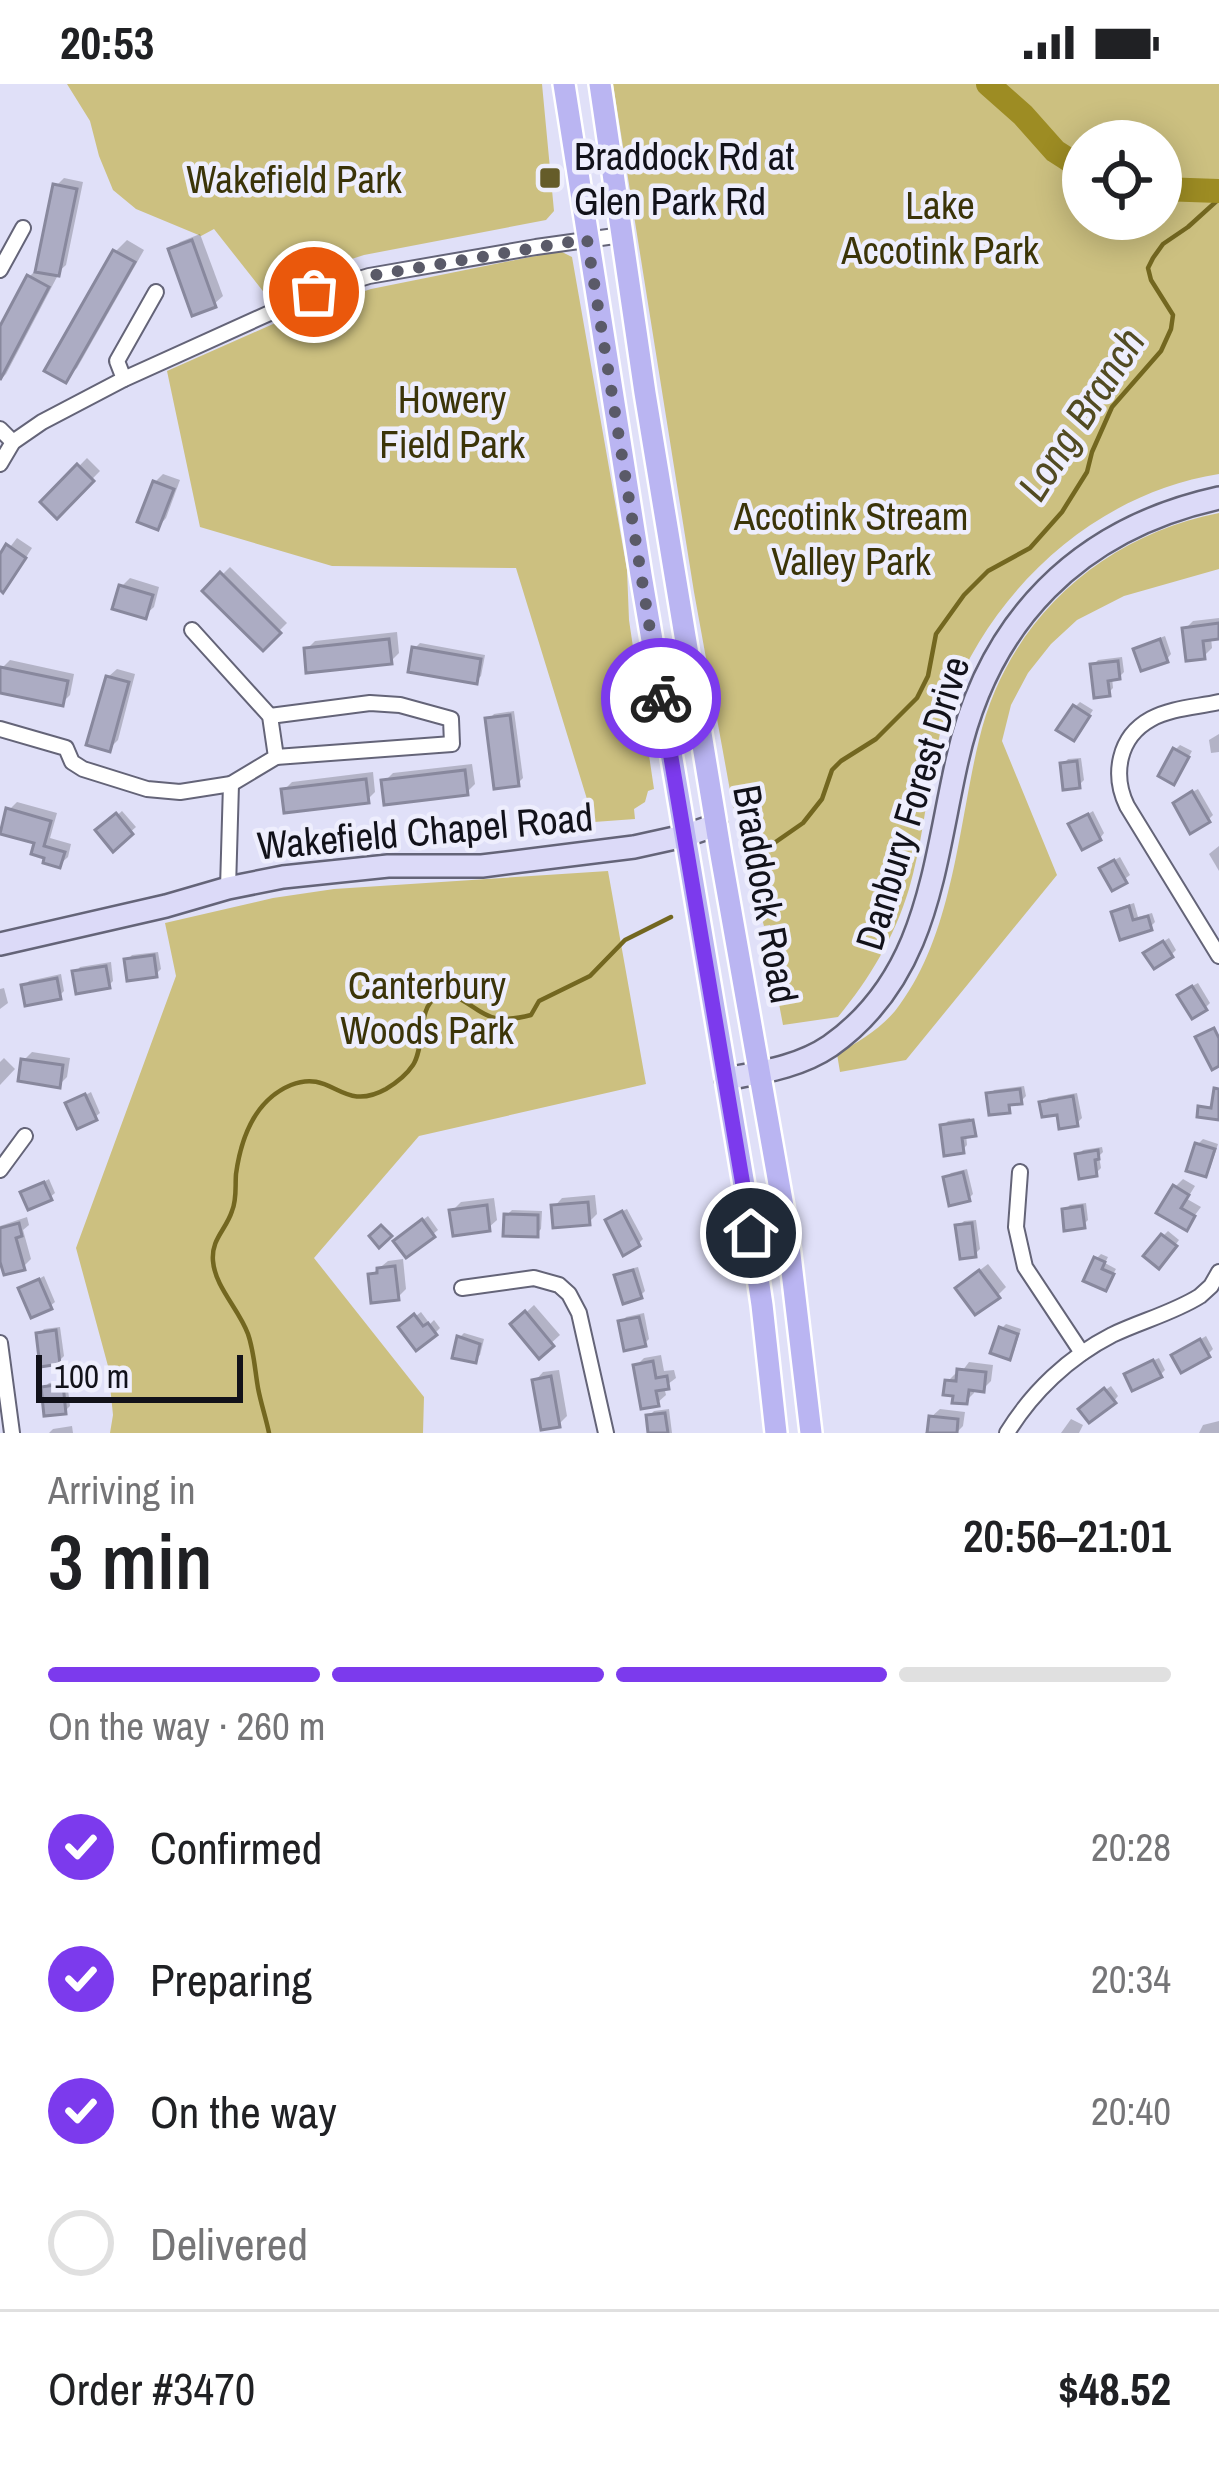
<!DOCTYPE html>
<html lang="en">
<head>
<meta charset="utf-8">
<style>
  body { margin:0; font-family:"Archivo Narrow",sans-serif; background:#f6f6f6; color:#202124; height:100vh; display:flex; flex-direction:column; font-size:45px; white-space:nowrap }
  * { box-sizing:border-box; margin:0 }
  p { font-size:39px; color:#757577 }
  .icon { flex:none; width:66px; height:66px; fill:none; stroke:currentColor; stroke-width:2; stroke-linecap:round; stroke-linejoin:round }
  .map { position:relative; height:1349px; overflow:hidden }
  .panel { display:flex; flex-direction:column; background:#fff; flex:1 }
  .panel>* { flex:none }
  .controls { position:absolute; left:1062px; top:36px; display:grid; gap:24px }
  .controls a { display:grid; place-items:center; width:120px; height:120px; border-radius:50%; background:#fff; box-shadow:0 6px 30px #0003; font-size:60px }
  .scale { position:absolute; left:36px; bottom:30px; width:207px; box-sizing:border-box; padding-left:12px; border:6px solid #12121a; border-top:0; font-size:33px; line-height:42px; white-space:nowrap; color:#12121a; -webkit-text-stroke:9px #eeeefd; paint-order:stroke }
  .pin { position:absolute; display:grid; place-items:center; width:102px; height:102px; color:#fff; margin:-51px; border:6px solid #fff; border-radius:50%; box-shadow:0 3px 12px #0007 }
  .courier { position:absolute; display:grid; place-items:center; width:120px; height:120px; margin:-60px; border:9px solid #7c3aed; border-radius:50%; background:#fff; color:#222; box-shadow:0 3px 15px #0007 }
  .overview em { font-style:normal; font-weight:600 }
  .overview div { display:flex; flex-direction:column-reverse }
  .overview { display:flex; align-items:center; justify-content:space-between; height:204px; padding:0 48px }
  h1 { font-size:78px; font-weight:600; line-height:90px }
  .bar { display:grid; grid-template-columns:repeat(4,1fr); gap:18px 12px; align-content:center; height:144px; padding:0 48px }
  .bar i { height:15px; border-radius:9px; background:#e0e0e0 }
  .bar .selected { background:#7c3aed }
  .bar p { grid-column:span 4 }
  .line { display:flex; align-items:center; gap:30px; padding:0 48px; border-top:3px solid #e0e0e0 }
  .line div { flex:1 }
  ol { padding:0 48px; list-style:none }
  li { display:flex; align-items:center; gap:36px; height:132px }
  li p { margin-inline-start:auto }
  li .icon { padding:12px; border-radius:50%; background:#7c3aed; color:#fff; stroke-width:4 }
  li:last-child { color:#757577 }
  li i { width:66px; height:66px; border:6px solid #e0e0e0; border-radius:50% }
  .status { display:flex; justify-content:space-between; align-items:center; height:84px; padding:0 60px; background:#fff; direction:ltr }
  .status svg { height:33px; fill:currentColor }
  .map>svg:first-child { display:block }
  .green { fill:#ccc080; fill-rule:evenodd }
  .shadow { fill:#0003 }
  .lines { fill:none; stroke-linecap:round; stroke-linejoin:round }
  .stream { stroke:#736720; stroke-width:4.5 }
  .river { stroke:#9d8c23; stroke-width:24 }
  .building { fill:#acacc3; stroke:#88889d; stroke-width:3 }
  .street-casing { stroke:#646478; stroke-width:18 }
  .secondary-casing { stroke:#646478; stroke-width:26 }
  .primary-casing { stroke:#fff; stroke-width:26 }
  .street { stroke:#fff; stroke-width:14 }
  .secondary { stroke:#dcdaf8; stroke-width:21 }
  .primary { stroke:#bab5f2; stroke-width:21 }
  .done { stroke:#5a5a68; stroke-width:12; stroke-dasharray:0 21.6 }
  .route { stroke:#7c3aed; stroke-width:15 }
  .poi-dot { fill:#655c29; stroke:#eeeefd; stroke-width:4.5 }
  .labels { text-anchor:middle; stroke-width:9; stroke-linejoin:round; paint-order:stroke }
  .poi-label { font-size:39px; fill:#12121a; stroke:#eeeefd; text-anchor:start }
  .park-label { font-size:39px; fill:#3b3408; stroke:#eeeefd }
  .street-label { font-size:39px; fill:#12121a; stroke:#eeeefd }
  .water-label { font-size:42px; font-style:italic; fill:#524b22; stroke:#eeeefd }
</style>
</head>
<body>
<div class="status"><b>20:53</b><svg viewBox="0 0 49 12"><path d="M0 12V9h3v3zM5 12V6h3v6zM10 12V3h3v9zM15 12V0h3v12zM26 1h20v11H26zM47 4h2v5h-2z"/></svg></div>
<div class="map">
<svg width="1219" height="1349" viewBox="0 0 1219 1349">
  <rect width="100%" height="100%" fill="#e0e0f8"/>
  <g class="green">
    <path d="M67,0h475l12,127 -8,9 -182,35 -40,13 -58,27 -52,-66 -13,7 -65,-27 -23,-19 -14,-34 -9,-35z"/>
    <path d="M613,0h606v390c-122,19 -225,113 -269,227 -22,60 -23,127 -41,188 -15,49 -39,89 -71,128l-55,8 -16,-85 6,-2 -3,-13 -6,1 -9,-31 5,-19 -8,-39 -19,-30 -39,-215zM1083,57h78v78h-78z"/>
    <path d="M560,167l12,6 55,313 2,50 25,169 -6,2 -3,11 -11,7 1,10 -41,3 -78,-254 -184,-2 -132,-39 -33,-156 133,-59 71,-23z"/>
    <path d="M1219,429v56l-95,27 -47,24 -26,24 -23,29 -17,32 -9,36 55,134 -151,185 -66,12 -3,-18c21,-12 42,-24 58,-43 58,-73 63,-184 84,-271 28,-119 122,-204 240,-227z"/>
    <path d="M608,787l38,213 -227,52 -105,122 110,139 -1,36h-313l3,-18 -5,-49 -32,-118 100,-272 -11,-53 108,-25 61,-9z"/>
  </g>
  <g class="shadow">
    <path d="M64,94l19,4 -17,83 -10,9 2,1 -52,99 -6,6v-48l29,-55 10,-10 17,-81z"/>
    <path d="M200,150l23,62 -9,8 -43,-54 9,-8z"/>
    <path d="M127,156l17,10 -67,118 -12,11 -17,-9 68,-119z"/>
    <path d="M87,374l13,13 -43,44 -13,-13z"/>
    <path d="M163,390l17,6 -14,38 -8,9 -3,-45z"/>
    <path d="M17,454l15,10 -21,33 -11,6v-27z"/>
    <path d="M230,483l57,56 -24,24 -57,-56z"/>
    <path d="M130,494l29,9 -5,20 -9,8 -24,-28z"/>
    <path d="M1219,534v18l-8,1 1,11 -8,8 -19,-27 8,-8z"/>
    <path d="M397,548l2,21 -8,8 -84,-12 8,-8z"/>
    <path d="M1165,552l6,18 -4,5 -30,-9 5,-5z"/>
    <path d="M420,559l65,12 -4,21 -5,5 -61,-33z"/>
    <path d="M1122,573l2,15 -5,5h-7l1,11 -5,5 -15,-28 5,-5z"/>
    <path d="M10,576l64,14 -4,21 -8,8 -62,-13 1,-21z"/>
    <path d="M117,585l18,5 -17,66 -9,9 -1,-72z"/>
    <path d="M1080,618l13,8 -15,23 -3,-26z"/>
    <path d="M514,627l9,67 -5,5 -29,-64 5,-5z"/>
    <path d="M1219,650v18l-8,1 -2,-13z"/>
    <path d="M1180,661l12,6 -14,25 -3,-26z"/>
    <path d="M1081,674l3,22 -5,5 -16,-21 5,-5z"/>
    <path d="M472,680l3,20 -9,9 -81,-12 8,-8z"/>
    <path d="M373,688l2,20 -8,8 -83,-10 8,-8z"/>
    <path d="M1198,705l15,26 -5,5 -27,-22z"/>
    <path d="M17,718l40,11 -7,25 21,6 -3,13 -9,8 -50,-55z"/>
    <path d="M122,727l14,16 -23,20 -14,-16z"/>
    <path d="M1093,727l11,22 -4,5 -28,-14z"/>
    <path d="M1219,762v25l-10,-17z"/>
    <path d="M1120,773l10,18 -16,12 -6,-23z"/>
    <path d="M1134,819l4,14 14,-4 3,9 -5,5 -36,-14 5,-5z"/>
    <path d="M1169,854l7,12 -5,5 -19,-6z"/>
    <path d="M158,868l3,17 -5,5 -29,-14 5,-5z"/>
    <path d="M111,878l2,19 -5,5 -32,-14 4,-5z"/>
    <path d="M61,890l3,17 -5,5 -35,-10 5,-5z"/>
    <path d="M1198,899l12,20 -5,5 -20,-18z"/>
    <path d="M4,904l4,15 -8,6v-20z"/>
    <path d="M32,968l38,6 -3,19 -8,8 -35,-25z"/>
    <path d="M4,974l11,11 -15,16v-23z"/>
    <path d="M1024,1002l2,10 -5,5 -8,1 -4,8 -19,-15 4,-5z"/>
    <path d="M91,1008l9,21 -5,4 -26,-13z"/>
    <path d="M1077,1009l5,25 -5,5 -34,-20 5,-5z"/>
    <path d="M970,1034l3,15 -7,1 1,11 -5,5 -19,-24 5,-5z"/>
    <path d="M1203,1055l15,5 -8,25 -5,5 -7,-30z"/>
    <path d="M1102,1063l1,5 -4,4 2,12 -5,5 -18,-18 5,-5z"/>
    <path d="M967,1085l6,25 -5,5 -22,-21 5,-5z"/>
    <path d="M49,1095l6,14 -5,4 -26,-4z"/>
    <path d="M1183,1095l12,7 -8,13 14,8 -15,20 -11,-40z"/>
    <path d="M595,1111l2,19 -8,8 -35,-15 8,-9z"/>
    <path d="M494,1114l3,22 -9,8 -36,-17 9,-9z"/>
    <path d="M1086,1119l2,17 -5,5 -18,-15 5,-5z"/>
    <path d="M627,1125l16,30 -5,5 -25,-28z"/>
    <path d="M512,1126l30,1 -1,18 -5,5 -29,-19z"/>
    <path d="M428,1132l10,14 -5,4 -31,2z"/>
    <path d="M27,1133l2,8 -6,5 8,29 -8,8 -23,-17v-24z"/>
    <path d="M976,1136l4,29 -5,5 -16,-28 5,-5z"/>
    <path d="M1168,1147l11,9 -15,20 -1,-24z"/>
    <path d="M1101,1170l7,3 -3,6 11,6 -11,19 -9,-29z"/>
    <path d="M403,1175l3,30 -8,8 -27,-22 17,-14z"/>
    <path d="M988,1180l18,23 -8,8 -31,-15z"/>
    <path d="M638,1183l7,24 -5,5 -23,-20 5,-5z"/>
    <path d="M44,1192l11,26 -5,4 -28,-17z"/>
    <path d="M534,1221l26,30 -21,19 -25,-30z"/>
    <path d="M421,1228l9,12 4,-4 6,8 -5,5 -33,-6z"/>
    <path d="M644,1229l5,26 -5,5 -23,-22 5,-5z"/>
    <path d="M1006,1240l15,5 -7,22 -5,5 -8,-27z"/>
    <path d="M60,1243l4,29 -5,5 -20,-27 5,-5z"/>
    <path d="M464,1249l20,6 -4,16 -5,5 -16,-22z"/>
    <path d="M1206,1252l7,13 -5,5 -33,1z"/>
    <path d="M661,1271l3,16 10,-1 2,8 -12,9 2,8 -9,8 -21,-37 8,-8z"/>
    <path d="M1159,1274l6,12 -5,5 -27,-5z"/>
    <path d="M969,1278l24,3 -2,16 -8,8 -8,-1 -1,5 -8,8 -18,-20 8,-8 4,1z"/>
    <path d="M559,1286l8,46 -8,8 -24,-43 8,-9z"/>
    <path d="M67,1297l3,25 -5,5 -21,-23 5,-5z"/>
    <path d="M1111,1302l7,10 -4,5 -28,3z"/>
    <path d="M669,1325l3,24h-21l-2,-17 5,-5z"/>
    <path d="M940,1325l25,3 -2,14 -7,7h-31l5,-5 1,-11z"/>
    <path d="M1071,1335l12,6 -4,8h-18z"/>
    <path d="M1219,1337v12h-20l4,-8z"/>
    <path d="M72,1342l1,7h-24l4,-4z"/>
  </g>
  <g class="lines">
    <g class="stream">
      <path d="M747,778l56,-39 19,-24 10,-29 9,-9 35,-22 41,-41 11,-22 8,-42 28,-39 24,-24 42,-23 32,-36 25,-40 5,-20 20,-45 49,-56 10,-22 2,-14 -22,-35 -3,-12 5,-10 10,-14 25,-17 31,-28"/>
      <path d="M269,1349c-3,-15 -8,-29 -11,-45 -3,-17 -4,-37 -10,-54 -9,-25 -33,-47 -35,-73 -2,-22 13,-31 19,-50 5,-12 3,-24 4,-37 5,-36 19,-74 55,-89 42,-17 50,29 95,4 10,-6 21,-15 27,-24 12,-18 5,-59 23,-67 24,-10 38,16 59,20 11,2 25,0 36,-3l8,-14 51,-25 35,-36 46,-23"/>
    </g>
    <g class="river">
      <path d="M988,0l35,31 32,36 28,18"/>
      <path d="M1161,105l58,2"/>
    </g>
  </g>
  <g class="building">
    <path d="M53,100l24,5 -18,87 -24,-4z"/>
    <path d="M192,156l24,67 -24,9 -24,-67z"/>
    <path d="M113,166l22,12 -69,121 -22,-12z"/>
    <path d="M27,191l22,12 -49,93v-54z"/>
    <path d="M77,380l17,17 -37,38 -17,-17z"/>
    <path d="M153,397l21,8 -16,41 -21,-8z"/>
    <path d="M6,460l20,14 -23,35 -3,-3v-36z"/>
    <path d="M220,488l61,61 -18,18 -61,-60z"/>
    <path d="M119,501l34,10 -7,24 -34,-10z"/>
    <path d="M1219,539v16l-16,2 2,18 -19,2 -4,-33z"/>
    <path d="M389,555l3,25 -86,9 -2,-25z"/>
    <path d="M1160,555l8,23 -27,9 -8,-22z"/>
    <path d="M412,563l69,12 -4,25 -69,-12z"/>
    <path d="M1118,577l2,18 -12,2 2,15 -16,2 -4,-34z"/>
    <path d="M0,583l68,14 -5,25 -63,-13z"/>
    <path d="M106,592l23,6 -19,70 -24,-7z"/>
    <path d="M1073,621l17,11 -16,25 -18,-11z"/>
    <path d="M510,631l9,71 -25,3 -9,-71z"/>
    <path d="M1173,664l16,9 -15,28 -16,-9z"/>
    <path d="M1077,677l3,27 -17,2 -3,-27z"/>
    <path d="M465,686l3,25 -84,10 -3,-25z"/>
    <path d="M366,695l3,24 -85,10 -3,-24z"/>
    <path d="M1192,707l18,31 -20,12 -17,-31z"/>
    <path d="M6,724l45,13 -7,25 21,6 -5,16 -17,-5 1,-5 -13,-4 3,-11 -34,-9z"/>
    <path d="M116,729l17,21 -20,18 -18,-22z"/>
    <path d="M1088,730l13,26 -19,10 -14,-26z"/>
    <path d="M1114,776l13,23 -15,8 -13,-23z"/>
    <path d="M1129,822l4,14 15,-4 4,14 -32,10 -9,-28z"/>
    <path d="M1163,857l10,16 -19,12 -11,-16z"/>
    <path d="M154,871l3,22 -30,4 -3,-22z"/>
    <path d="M106,882l4,22 -34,6 -4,-23z"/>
    <path d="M57,894l4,21 -36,7 -4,-21z"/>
    <path d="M1192,902l15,24 -15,9 -15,-24z"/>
    <path d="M1214,944l5,10v28l-7,4 -17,-33z"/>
    <path d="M21,975l42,6 -3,23 -42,-7z"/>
    <path d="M1214,1004l5,1v31l-22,-3 1,-11 13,2z"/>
    <path d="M1020,1005l2,15 -13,1 1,8 -21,2 -3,-22z"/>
    <path d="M85,1010l12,26 -20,9 -12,-26z"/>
    <path d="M1073,1012l5,30 -19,3 -2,-14 -15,2 -3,-15z"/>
    <path d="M973,1036l3,16 -14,2 2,15 -20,3 -4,-31z"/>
    <path d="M1195,1059l20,6 -9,28 -20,-6z"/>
    <path d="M1098,1066l1,9 -4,1 2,16 -18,3 -4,-25z"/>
    <path d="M963,1088l7,29 -21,5 -6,-29z"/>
    <path d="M44,1098l8,18 -24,10 -8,-18z"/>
    <path d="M1173,1101l16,10 -8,13 14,8 -8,15 -31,-18z"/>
    <path d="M588,1118l2,23 -37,3 -2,-23z"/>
    <path d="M487,1121l3,26 -37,5 -4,-26z"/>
    <path d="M1082,1122l3,22 -21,3 -2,-22z"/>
    <path d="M622,1127l18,35 -17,10 -18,-36z"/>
    <path d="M504,1130l34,1v22l-35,-1z"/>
    <path d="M422,1135l13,18 -29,21 -13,-17z"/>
    <path d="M19,1139l3,13 -6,2 9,32 -21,5 -4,-13v-34z"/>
    <path d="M972,1139l4,34 -16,2 -5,-34z"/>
    <path d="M381,1141l11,11 -13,12 -10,-12z"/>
    <path d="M1161,1150l16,12 -18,23 -16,-13z"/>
    <path d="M1094,1173l11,5 -3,7 12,5 -8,17 -23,-10z"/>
    <path d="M395,1182l4,34 -28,3 -3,-29 9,-1v-5z"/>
    <path d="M633,1186l9,28 -19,6 -9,-29z"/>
    <path d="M979,1186l21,28 -25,17 -20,-27z"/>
    <path d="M39,1195l13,30 -21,9 -13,-30z"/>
    <path d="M525,1227l29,35 -15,13 -29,-35z"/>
    <path d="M414,1230l9,12 5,-3 9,12 -21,16 -18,-24z"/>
    <path d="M639,1233l7,29 -22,5 -6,-30z"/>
    <path d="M999,1243l19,7 -8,26 -20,-7z"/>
    <path d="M56,1246l4,34 -20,3 -4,-34z"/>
    <path d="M457,1252l23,8 -4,19 -24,-5z"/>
    <path d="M1200,1255l10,18 -29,16 -10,-18z"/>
    <path d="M1153,1276l9,17 -30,14 -8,-17z"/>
    <path d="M653,1277l3,17 11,-2 2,13 -13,2 3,15 -18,3 -8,-44z"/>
    <path d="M957,1285l29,3 -2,20 -15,-2 -2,14 -15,-1 1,-7 -10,-1 2,-15 11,1z"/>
    <path d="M551,1292l9,51 -19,3 -9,-50z"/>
    <path d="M63,1300l3,30 -22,2 -3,-29z"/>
    <path d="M1104,1304l12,15 -27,20 -11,-14z"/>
    <path d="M665,1329l3,20h-20l-2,-18z"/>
    <path d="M929,1332l29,3 -1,14h-30z"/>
  </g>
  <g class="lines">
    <g class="street-casing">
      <g id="street">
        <path d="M0,186l23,-42"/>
        <path d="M124,295l-7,-18 39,-69"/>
        <path d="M0,345l13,13"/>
        <path d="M0,380l13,-22 29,-20 82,-43 190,-86 55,-17 167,-29 86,-12"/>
        <path d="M1219,618c-22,5 -48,6 -68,17 -33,18 -39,56 -24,87l92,150"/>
        <path d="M270,632l100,-13 30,2 51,14 1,25 -176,13"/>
        <path d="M0,645l66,19 6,14 11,7 64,20 33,3 51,-8 45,-27 -6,-41 -78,-86"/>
        <path d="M228,804l3,-104"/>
        <path d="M0,1086l25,-34"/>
        <path d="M1020,1088l-4,55 9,40 57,86"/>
        <path d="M462,1204l72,-10 25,7 10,9 10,19 27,120"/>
        <path d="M0,1259l12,90"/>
        <path d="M1007,1349c25,-41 62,-76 105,-98 29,-14 61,-22 88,-39l11,-10 8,-14"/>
      </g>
    </g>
    <g class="secondary-casing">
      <g id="secondary">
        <path d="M0,860l166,-38 62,-18 55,-11 105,-11h94l152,-19 50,-11 32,-11"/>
        <path d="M726,995c36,-7 73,-12 104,-33 98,-69 103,-179 127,-285 31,-140 121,-232 262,-263"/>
      </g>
    </g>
    <g class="primary-casing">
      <g id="primary">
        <path d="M564,0l77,491 105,622 16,108 14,128"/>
        <path d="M600,0l45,309 76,462 66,374 24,204"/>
      </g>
    </g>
    <use href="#street" class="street"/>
    <use href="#secondary" class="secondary"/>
    <use href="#primary" class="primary"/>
  </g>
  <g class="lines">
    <path class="done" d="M314,208l55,-16 218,-37 74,459"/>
    <path class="route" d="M661,614l90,535"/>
  </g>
  <rect class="poi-dot" x="538" y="82" width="24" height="24" rx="6"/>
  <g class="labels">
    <g class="poi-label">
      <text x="574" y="86">Braddock Rd at<tspan x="574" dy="45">Glen Park Rd</tspan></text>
    </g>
    <g class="park-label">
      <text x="294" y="109">Wakefield Park</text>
      <text x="940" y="135">Lake<tspan x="940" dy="45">Accotink Park</tspan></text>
      <text x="452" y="329">Howery<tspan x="452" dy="45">Field Park</tspan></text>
      <text x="851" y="446">Accotink Stream<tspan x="851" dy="45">Valley Park</tspan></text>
      <text x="427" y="915">Canterbury<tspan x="427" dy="45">Woods Park</tspan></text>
    </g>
    <g class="street-label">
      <text transform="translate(912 719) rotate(-73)" y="14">Danbury Forest Drive</text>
      <text transform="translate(425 747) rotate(-5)" y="14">Wakefield Chapel Road</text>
      <text transform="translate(766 810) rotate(80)" y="14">Braddock Road</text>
    </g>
    <g class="water-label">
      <text transform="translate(1081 330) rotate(-57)" y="15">Long Branch</text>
    </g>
  </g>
</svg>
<div class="controls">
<a><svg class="icon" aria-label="locate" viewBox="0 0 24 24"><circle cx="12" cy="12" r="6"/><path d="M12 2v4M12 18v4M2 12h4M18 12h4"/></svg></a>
</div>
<div class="scale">100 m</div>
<div class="pin" style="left:314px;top:208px;background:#ea580c"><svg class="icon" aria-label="bag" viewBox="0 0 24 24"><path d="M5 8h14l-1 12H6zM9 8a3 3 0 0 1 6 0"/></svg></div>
<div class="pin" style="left:751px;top:1149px;background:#1f2937"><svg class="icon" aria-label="home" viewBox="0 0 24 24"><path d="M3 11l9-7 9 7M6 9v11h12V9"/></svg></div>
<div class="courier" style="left:661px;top:614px"><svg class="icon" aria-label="bike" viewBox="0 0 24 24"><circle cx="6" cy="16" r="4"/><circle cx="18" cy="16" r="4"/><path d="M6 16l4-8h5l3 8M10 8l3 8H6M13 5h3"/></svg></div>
</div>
<section class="panel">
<div class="overview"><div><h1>3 min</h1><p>Arriving in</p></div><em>20:56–21:01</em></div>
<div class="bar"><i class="selected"></i><i class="selected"></i><i class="selected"></i><i></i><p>On the way · 260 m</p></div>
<ol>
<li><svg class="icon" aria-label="check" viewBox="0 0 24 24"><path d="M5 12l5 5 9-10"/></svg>Confirmed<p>20:28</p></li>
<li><svg class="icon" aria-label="check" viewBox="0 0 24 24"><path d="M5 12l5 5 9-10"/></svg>Preparing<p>20:34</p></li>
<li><svg class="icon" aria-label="check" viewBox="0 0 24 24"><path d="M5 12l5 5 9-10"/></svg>On the way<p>20:40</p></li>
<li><i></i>Delivered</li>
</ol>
<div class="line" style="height:156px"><div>Order #3470</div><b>$48.52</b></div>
</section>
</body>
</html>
